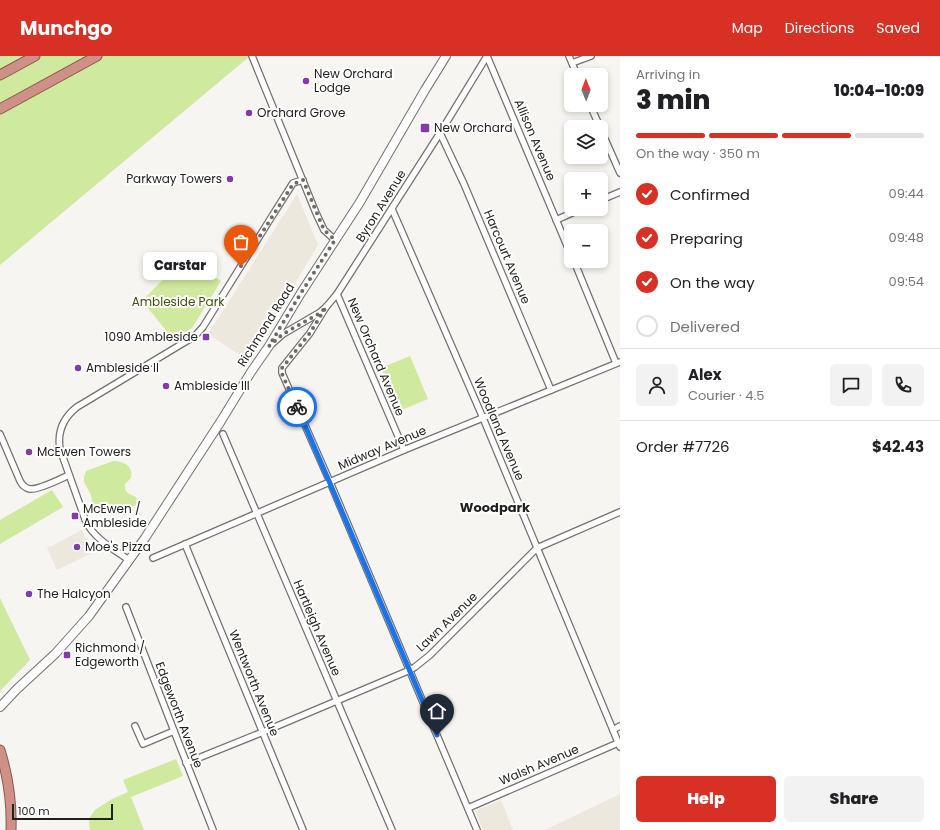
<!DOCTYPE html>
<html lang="en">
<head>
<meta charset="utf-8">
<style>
  body { margin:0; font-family:Poppins,sans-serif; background:#f2f2f2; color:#202124; height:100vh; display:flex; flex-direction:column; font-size:15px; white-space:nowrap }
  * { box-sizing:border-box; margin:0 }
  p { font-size:13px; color:#757577 }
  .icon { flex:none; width:22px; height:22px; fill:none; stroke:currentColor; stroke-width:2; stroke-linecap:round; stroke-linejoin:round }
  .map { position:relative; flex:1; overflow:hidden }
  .panel { display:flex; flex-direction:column; background:#fff; width:320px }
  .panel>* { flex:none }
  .needle { width:26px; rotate:359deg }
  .controls { position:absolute; left:564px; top:12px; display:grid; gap:8px }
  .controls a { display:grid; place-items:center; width:44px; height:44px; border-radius:6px; background:#fff; box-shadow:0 2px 6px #0003; font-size:20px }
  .scale { position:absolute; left:12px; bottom:10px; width:101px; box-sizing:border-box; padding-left:4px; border:2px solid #20201e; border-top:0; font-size:11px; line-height:14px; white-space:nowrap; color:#20201e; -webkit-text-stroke:3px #fff; paint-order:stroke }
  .pin { position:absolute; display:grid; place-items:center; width:34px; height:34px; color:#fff; margin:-41px -17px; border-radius:50% 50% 50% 0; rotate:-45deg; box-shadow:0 0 4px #0007 }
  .pin .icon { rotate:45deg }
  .courier { position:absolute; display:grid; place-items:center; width:40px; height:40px; margin:-20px; border:3px solid #1a73e8; border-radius:50%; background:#fff; color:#222; box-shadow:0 1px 5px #0007 }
  .bubble { position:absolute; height:28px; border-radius:6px; background:#fff; box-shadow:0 2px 6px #0003; font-size:13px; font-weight:800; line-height:28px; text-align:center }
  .summary em { font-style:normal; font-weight:800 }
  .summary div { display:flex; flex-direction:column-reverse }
  .summary { display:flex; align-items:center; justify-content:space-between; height:68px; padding:0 16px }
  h1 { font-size:26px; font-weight:800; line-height:30px }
  .bar { display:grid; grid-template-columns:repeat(4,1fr); gap:6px 4px; align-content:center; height:48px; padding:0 16px }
  .bar i { height:5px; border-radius:3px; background:#e0e0e0 }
  .bar .selected { background:#d93025 }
  .bar p { grid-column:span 4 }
  .line { display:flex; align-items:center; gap:10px; padding:0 16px; border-top:1px solid #e0e0e0 }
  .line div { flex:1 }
  .round { display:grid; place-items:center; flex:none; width:42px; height:42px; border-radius:6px; background:#f2f2f2 }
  ol { padding:0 16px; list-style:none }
  li { display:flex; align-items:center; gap:12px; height:44px }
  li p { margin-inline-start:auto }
  li .icon { padding:4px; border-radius:50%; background:#d93025; color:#fff; stroke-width:4 }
  li:last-child { color:#757577 }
  li i { width:22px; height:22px; border:2px solid #e0e0e0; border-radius:50% }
  .primary-button { display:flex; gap:8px; margin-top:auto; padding:8px 16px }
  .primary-button a { flex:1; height:46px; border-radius:6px; background:#d93025; color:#fff; font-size:16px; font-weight:800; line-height:46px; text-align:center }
  .primary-button a+a { background:#f2f2f2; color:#202124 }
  header { display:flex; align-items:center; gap:24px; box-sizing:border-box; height:56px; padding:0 20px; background:#d93025; color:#fff }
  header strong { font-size:19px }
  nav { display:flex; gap:22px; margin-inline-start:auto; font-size:14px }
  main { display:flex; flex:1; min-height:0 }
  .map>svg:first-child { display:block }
  .built { fill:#ede8dd }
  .green { fill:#cfe99e }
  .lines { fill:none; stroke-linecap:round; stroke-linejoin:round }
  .minor-casing { stroke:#73716e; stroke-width:8 }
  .secondary-casing { stroke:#73716e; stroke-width:10 }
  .trunk-casing { stroke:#8a574f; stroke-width:11 }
  .minor { stroke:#fff; stroke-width:5.5 }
  .secondary { stroke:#fff; stroke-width:8 }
  .trunk { stroke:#cf9087; stroke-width:9 }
  .done { stroke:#6b6b68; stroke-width:4; stroke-dasharray:0 7.2 }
  .route { stroke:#1a73e8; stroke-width:5 }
  .poi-dot { fill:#833aac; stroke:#fff; stroke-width:1.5 }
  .labels { text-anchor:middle; stroke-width:4; stroke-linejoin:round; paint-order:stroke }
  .poi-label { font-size:12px; fill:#20201e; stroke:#fff; text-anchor:start }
  .street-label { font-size:12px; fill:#20201e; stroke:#fff }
  .park-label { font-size:12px; fill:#3d4f07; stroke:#fff }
  .neighbourhood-label { font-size:13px; font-weight:bold; fill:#20201e; stroke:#fff }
</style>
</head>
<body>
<header>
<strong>Munchgo</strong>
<nav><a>Map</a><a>Directions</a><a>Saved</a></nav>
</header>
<main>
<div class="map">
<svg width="620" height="774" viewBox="0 0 620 774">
  <rect width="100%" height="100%" fill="#f6f5f1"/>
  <g class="built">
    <path d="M297,138l21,51 -69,116 -41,-27z"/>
    <path d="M82,474l10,23 -35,17 -10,-22z"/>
    <path d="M620,738v36h-75z"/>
    <path d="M501,744l12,30h-30l-8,-19z"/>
  </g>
  <g class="green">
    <path d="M0,0h250l-250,209z"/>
    <path d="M184,202l37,23 -29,47 -19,11 -21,-26 -11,-11z"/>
    <path d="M410,300l18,43 -29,12 -18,-43z"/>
    <path d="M113,405c6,0 16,2 18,10 1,2 0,5 0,7l-6,6c-1,10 5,9 12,14l-1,7 -6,3 -22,-1 -10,2 -6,-8 -1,-6 -7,-13v-5l2,-6z"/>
    <path d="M52,434l11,17 -63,37v-24z"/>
    <path d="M0,542l30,62 -30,31z"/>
    <path d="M176,703l7,17 -52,21 13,33h-54l-1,-8 1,-5 5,-7 17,-11 16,-7 -5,-12z"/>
  </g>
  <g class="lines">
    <g class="minor-casing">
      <g id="minor">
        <path d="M252,0l64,157 8,17 11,10"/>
        <path d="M487,0l84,199"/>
        <path d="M569,0l8,19"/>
        <path d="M572,7l19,-7"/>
        <path d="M590,49l10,22"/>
        <path d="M601,74l19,43"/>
        <path d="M440,77l24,51 87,206"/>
        <path d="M601,144l19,-8"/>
        <path d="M392,153l91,209 137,329"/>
        <path d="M556,164l25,-11"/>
        <path d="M574,205l42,102"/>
        <path d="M337,238l67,156"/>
        <path d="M326,251l-16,26 -28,35v5l48,109 147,348"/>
        <path d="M273,287l10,-9 36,-21 7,-6 11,-13 103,-161 47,-77"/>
        <path d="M0,378l20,47c2,4 5,7 10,8 9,1 30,-10 39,-14"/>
        <path d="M223,378l169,396"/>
        <path d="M185,488l118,286"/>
        <path d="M153,502l251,-108 216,-88"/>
        <path d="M129,504c-16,-11 -34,-21 -43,-38l-26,-73c-3,-18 3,-31 17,-42l118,-71 8,-9 66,-106 24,-38 10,-3"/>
        <path d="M126,551l48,124 39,99"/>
        <path d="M135,670l8,18 31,-13"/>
        <path d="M613,674l7,-4"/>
        <path d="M186,707l77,-31 147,-62 5,-3 15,-12 107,-107 83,-36"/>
        <path d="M468,752l150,-65"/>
      </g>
    </g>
    <g class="secondary-casing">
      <path id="secondary" d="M0,651l17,-18 38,-35 34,-38 56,-78 76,-117 30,-49 18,-26 32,-53 59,-91 65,-112 21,-34"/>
    </g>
    <g class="trunk-casing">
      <g id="trunk">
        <path d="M0,19l35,-19"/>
        <path d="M0,53l97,-53"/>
        <path d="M0,694c8,26 12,53 11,80"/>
      </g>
    </g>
    <use href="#minor" class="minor"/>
    <use href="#secondary" class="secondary"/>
    <use href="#trunk" class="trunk"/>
  </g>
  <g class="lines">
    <path class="done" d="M241,210l52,-82 10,-4 21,50 11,10 -34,53 -32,53 14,-12 37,-21 6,-6 -16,26 -28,35v6l15,33"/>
    <path class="route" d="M297,351l35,81 105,247"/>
  </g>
  <g class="poi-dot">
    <circle cx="306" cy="25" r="4"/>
    <circle cx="249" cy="57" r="4"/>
    <rect x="420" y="67" width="10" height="10" rx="2"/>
    <circle cx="230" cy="123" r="4"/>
    <rect x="202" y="277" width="8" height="8" rx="2"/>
    <circle cx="78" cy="312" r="4"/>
    <circle cx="166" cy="330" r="4"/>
    <circle cx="29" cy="396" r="4"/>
    <rect x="71" y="456" width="8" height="8" rx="2"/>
    <circle cx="77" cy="491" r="4"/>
    <circle cx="29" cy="538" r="4"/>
    <rect x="63" y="595" width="8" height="8" rx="2"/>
  </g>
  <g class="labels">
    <g class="poi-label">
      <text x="314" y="22">New Orchard<tspan x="314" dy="14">Lodge</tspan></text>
      <text x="257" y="61">Orchard Grove</text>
      <text x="434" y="76">New Orchard</text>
      <text x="222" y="127" text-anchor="end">Parkway Towers</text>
      <text x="198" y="285" text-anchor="end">1090 Ambleside</text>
      <text x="86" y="316">Ambleside II</text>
      <text x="174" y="334">Ambleside III</text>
      <text x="37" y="400">McEwen Towers</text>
      <text x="83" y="457">McEwen /<tspan x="83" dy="14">Ambleside</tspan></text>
      <text x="85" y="495">Moe's Pizza</text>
      <text x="37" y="542">The Halcyon</text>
      <text x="75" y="596">Richmond /<tspan x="75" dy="14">Edgeworth</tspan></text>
    </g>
    <g class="street-label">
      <text transform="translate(535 84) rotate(67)" y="4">Allison Avenue</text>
      <text transform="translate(381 150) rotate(-58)" y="4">Byron Avenue</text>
      <text transform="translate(507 201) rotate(67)" y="4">Harcourt Avenue</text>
      <text transform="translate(266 269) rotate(-58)" y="4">Richmond Road</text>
      <text transform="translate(376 301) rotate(67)" y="4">New Orchard Avenue</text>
      <text transform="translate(499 373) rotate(67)" y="4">Woodland Avenue</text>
      <text transform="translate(382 392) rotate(-23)" y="4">Midway Avenue</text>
      <text transform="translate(447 566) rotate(-44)" y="4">Lawn Avenue</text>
      <text transform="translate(317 572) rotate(67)" y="4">Hartleigh Avenue</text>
      <text transform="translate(254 627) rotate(68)" y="4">Wentworth Avenue</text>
      <text transform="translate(179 659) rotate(69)" y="4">Edgeworth Avenue</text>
      <text transform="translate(539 709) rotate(-23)" y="4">Walsh Avenue</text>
    </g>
    <g class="park-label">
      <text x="178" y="250">Ambleside Park</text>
    </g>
    <g class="neighbourhood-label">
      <text x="495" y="456">Woodpark</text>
    </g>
  </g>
</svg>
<div class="controls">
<a><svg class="needle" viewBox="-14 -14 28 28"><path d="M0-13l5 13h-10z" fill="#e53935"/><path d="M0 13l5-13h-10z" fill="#757577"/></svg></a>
<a><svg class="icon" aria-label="layers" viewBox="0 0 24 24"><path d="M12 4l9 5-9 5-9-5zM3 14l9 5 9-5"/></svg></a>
<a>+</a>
<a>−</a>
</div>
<div class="scale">100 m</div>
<div class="pin" style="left:241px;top:210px;background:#ea580c"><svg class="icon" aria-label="bag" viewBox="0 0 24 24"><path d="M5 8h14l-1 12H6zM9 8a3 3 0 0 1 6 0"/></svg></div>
<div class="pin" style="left:437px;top:679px;background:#1f2937"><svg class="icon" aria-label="home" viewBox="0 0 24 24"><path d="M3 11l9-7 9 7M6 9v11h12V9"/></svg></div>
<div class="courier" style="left:297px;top:351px"><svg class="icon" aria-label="bike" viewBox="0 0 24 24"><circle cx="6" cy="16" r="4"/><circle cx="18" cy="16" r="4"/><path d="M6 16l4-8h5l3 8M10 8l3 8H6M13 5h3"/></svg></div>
<div class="bubble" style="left:143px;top:196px;width:74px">Carstar</div>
</div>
<section class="panel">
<div class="summary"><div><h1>3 min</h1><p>Arriving in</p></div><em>10:04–10:09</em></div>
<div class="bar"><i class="selected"></i><i class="selected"></i><i class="selected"></i><i></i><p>On the way · 350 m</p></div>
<ol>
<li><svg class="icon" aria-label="check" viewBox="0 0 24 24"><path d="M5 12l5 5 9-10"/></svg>Confirmed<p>09:44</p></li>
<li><svg class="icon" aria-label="check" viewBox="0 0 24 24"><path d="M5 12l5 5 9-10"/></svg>Preparing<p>09:48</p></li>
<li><svg class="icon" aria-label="check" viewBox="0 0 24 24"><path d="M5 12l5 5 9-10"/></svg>On the way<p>09:54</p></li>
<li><i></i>Delivered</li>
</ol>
<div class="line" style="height:72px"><a class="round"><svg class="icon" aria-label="person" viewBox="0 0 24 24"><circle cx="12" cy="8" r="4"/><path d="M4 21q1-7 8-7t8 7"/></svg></a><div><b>Alex</b><p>Courier · 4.5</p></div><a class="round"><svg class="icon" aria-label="chat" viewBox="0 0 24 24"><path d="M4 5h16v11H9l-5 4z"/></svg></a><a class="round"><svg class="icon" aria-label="phone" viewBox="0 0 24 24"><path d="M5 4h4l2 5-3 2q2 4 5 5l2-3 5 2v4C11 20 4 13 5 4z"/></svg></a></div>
<div class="line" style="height:52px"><div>Order #7726</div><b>$42.43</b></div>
<div class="primary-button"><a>Help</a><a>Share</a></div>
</section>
</main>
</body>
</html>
